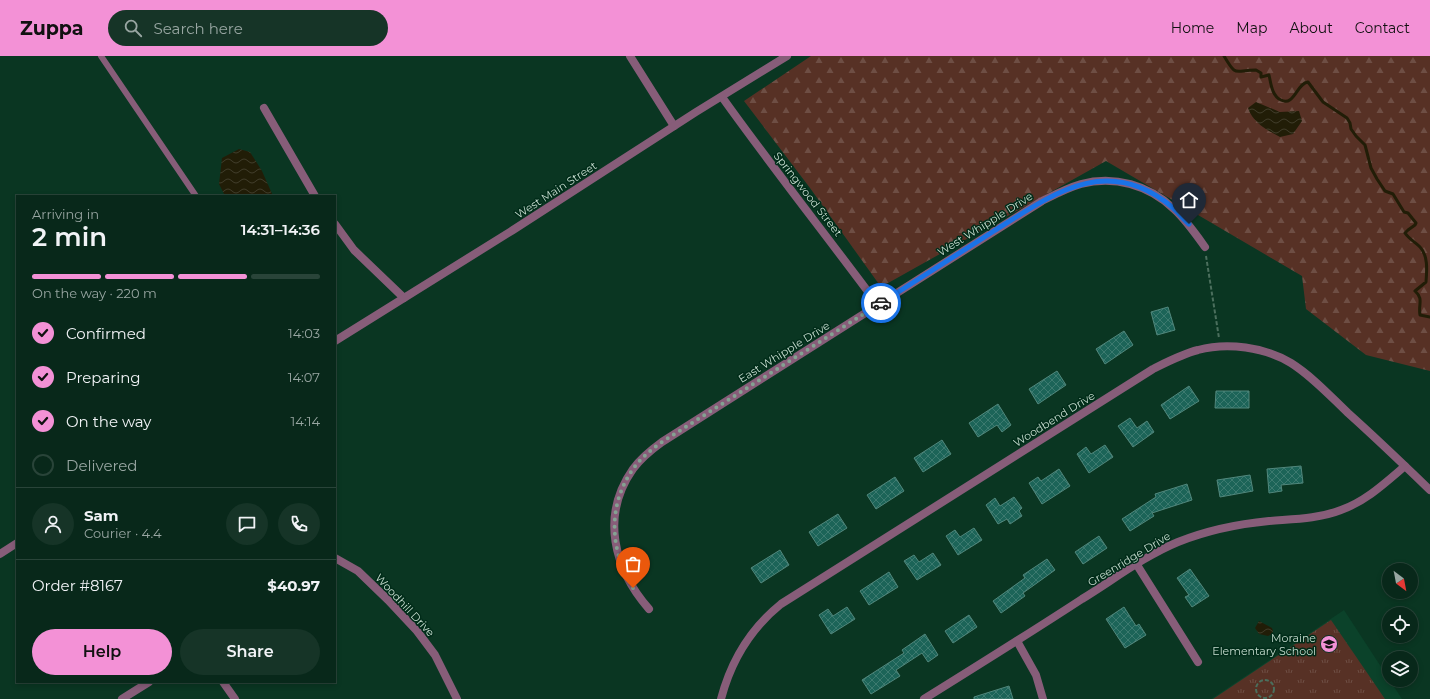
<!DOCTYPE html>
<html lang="en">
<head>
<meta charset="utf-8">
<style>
  body { margin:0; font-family:Montserrat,sans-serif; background:#163427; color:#f1f3f6; height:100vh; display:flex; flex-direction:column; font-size:15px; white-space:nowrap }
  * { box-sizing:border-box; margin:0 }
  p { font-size:13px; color:#98a6a2 }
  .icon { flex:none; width:22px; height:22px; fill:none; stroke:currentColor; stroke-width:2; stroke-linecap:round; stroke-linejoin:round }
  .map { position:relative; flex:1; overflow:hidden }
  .panel { position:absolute; left:16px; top:139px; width:320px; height:488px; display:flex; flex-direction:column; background:#08281a; border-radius:0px; box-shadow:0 2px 6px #0003,0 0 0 1px #294439 }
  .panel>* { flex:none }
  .needle { width:26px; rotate:148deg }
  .fabs { position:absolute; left:1382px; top:507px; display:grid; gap:8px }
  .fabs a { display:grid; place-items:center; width:36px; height:36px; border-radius:50%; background:#08281a; box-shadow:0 2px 6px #0003,0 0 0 1px #294439; font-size:20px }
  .pin { position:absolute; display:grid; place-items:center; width:34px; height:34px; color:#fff; margin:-41px -17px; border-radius:50% 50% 50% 0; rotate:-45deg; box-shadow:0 0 4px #0007 }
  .pin .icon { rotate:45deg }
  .courier { position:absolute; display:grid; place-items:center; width:40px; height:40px; margin:-20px; border:3px solid #1a73e8; border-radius:50%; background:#fff; color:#222; box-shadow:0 1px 5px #0007 }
  .head em { font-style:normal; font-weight:600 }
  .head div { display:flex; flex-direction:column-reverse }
  .head { display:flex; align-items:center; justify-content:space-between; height:68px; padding:0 16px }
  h1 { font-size:26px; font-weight:600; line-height:30px }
  .bar { display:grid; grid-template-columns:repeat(4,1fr); gap:6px 4px; align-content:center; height:48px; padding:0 16px }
  .bar i { height:5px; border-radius:3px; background:#294439 }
  .bar .current { background:#f391d6 }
  .bar p { grid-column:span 4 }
  .line { display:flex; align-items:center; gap:10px; padding:0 16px; border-top:1px solid #294439 }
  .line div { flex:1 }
  .round { display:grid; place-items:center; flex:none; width:42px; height:42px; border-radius:21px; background:#163427 }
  ol { padding:0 16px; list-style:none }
  li { display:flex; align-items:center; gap:12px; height:44px }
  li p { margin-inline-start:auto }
  li .icon { padding:4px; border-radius:50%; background:#f391d6; color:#111; stroke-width:4 }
  li:last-child { color:#98a6a2 }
  li i { width:22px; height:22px; border:2px solid #294439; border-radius:50% }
  .primary-button { display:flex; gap:8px; margin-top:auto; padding:8px 16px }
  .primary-button a { flex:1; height:46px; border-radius:24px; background:#f391d6; color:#111; font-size:16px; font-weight:600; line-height:46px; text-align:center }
  .primary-button a+a { background:#163427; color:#f1f3f6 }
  header { display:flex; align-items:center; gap:24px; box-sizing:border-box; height:56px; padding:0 20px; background:#f391d6; color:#111 }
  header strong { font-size:19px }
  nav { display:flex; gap:22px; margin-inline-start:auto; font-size:14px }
  .search { width:280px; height:36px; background:#163427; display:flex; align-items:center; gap:10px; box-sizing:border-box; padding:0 14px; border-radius:22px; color:#98a6a2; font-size:15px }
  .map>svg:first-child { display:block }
  .built { fill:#0b422a }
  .grass { fill:url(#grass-tufts) }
  .forest { fill:url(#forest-firs) }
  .water { fill:url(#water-waves) }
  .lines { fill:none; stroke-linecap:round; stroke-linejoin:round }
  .stream { stroke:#211d07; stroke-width:3 }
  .building { fill:url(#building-cross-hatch); stroke:#51877c }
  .path { stroke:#4b6f5d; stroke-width:2; stroke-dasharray:4 2; stroke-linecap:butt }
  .lane { stroke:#875d79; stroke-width:6 }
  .street { stroke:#875d79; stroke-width:8 }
  .done { stroke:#84a292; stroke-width:4; stroke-dasharray:0 7.2 }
  .route { stroke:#1a73e8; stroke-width:5 }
  .labels { text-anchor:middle; stroke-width:3; stroke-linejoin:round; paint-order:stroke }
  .street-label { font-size:11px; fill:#c6dccf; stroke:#002c19 }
  .poi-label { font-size:11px; fill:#c6dccf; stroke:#002c19; text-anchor:end }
</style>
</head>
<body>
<header>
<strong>Zuppa</strong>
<div class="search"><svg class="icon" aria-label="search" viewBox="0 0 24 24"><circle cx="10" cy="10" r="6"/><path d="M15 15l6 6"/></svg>Search here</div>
<nav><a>Home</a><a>Map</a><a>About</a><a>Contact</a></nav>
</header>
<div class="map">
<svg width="1430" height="643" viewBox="0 0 1430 643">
  <defs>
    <pattern id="grass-tufts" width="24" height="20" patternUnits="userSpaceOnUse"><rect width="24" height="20" fill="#573125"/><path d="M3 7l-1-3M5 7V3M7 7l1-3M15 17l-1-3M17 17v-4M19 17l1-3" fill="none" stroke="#6e4e44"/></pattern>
    <pattern id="forest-firs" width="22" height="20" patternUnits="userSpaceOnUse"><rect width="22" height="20" fill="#573125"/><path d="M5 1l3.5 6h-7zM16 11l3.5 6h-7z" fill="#6e4e44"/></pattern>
    <pattern id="water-waves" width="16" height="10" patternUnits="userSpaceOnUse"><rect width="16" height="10" fill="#211d07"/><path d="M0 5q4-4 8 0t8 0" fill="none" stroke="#403d2a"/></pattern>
    <pattern id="building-cross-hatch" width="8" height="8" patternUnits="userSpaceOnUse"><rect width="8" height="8" fill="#1c6458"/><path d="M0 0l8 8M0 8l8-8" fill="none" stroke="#3c7a6f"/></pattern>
  </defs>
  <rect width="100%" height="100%" fill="#0a3622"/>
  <path class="built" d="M1344,554l58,89h-191z"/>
  <path class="grass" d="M1331,564l54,79h-172z"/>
  <path class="forest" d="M811,0h619v315l-64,-16 -60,-46 -4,-33 -196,-115 -225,126 -71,-99 -66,-87z"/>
  <g class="water">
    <path d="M1256,46l24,10 19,-1 3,10 -9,13 -13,3c-13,-7 -27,-14 -32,-29z"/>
    <path d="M239,93l11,3 12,19 11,25h-48l-6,-12 3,-26z"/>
    <path d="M1259,565l13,7 1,3 -1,3 -4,2 -9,-2 -4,-6z"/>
  </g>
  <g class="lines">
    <path class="stream" d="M1224,0c13,22 10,14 32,14l5,3v4l8,-2c2,9 3,21 12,25 13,7 16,-17 27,-18l15,20 24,16 3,5 1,6 5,7 9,9 6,23 6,11 8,12 8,3 11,18 4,1 8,10 -1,2 -7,5 -3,3c4,6 10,9 15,14 8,8 7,23 6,35l-11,9c9,8 3,13 5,24l10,2"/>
  </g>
  <g class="building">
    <path d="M1168,251l7,23 -18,5 -6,-23z"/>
    <path d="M1124,275l9,14 -28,19 -9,-15z"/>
    <path d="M1057,315l9,14 -28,19 -9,-15z"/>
    <path d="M1189,330l10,15 -29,18 -9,-14z"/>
    <path d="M1216,335h33v17h-34z"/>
    <path d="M998,348l13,21 -9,7 -5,-7 -19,12 -9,-14z"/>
    <path d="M1130,362l7,10 10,-7 7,11 -21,15 -15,-21z"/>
    <path d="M942,384l9,14 -28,18 -9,-14z"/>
    <path d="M1105,389l8,12 -24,16 -12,-19 9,-7 5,7z"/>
    <path d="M1301,410l2,17 -22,2 1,6 -13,2 -2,-24z"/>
    <path d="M1059,413l11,17 -28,18 -13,-21 9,-6 3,4z"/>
    <path d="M1250,419l3,16 -33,6 -3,-17z"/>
    <path d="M895,421l9,14 -28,18 -9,-14z"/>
    <path d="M1187,428l5,16 -40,13 2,3 -24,15 -8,-12 34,-22 -1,-3z"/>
    <path d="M1014,441l8,11 -3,3 3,5 -12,8 -3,-5 -9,5 -12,-19 9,-7 5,8z"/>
    <path d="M838,458l9,14 -29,18 -9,-14z"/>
    <path d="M974,472l8,12 -24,15 -12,-19 9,-6 5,7z"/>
    <path d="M1099,480l8,12 -24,16 -8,-12z"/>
    <path d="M780,494l9,15 -28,18 -10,-15z"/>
    <path d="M933,497l8,12 -24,15 -13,-19 10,-6 5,7z"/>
    <path d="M1047,503l8,11 -32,23 2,3 -24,17 -8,-12 32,-23 -2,-3z"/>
    <path d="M1190,513l19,27 -17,11 -7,-10 4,-2 -12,-17z"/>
    <path d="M889,516l9,15 -29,18 -9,-14z"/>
    <path d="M847,551l8,12 -24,15 -12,-19 9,-6 5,7z"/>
    <path d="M1124,551l12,19 3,-2 7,11 -21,13 -19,-29z"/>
    <path d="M969,559l8,12 -24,16 -8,-12z"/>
    <path d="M925,578l13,21 -10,7 -6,-9 -26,17 4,6 -29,18 -9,-14 42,-27 -2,-3z"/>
    <path d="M1009,630l4,13h-39v-2z"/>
  </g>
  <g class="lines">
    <g class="path">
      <path d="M1206,200l13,82"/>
      <circle cx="1265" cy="633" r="9"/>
    </g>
    <path class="lane" d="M101,0l95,140"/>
    <g class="street">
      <path d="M630,0l44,70"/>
      <path d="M722,41c50,70 104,138 156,208"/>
      <path d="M264,52l51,88"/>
      <path d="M335,168l19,26 50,48"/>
      <path d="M335,285l178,-111 183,-118 91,-56"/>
      <path d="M0,498l17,-11"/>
      <path d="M335,502l23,13 30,29 29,31 18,24 22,44"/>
      <path d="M1137,509l61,97"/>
      <path d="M649,553c-35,-40 -49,-93 -16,-140 8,-11 18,-19 29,-27l380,-241c12,-6 25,-13 39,-17 33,-9 68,1 93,25 12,11 21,24 31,38"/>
      <path d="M1017,585l19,34 7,24"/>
      <path d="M223,626l12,17"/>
      <path d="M122,643l27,-17"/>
      <path d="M721,643c10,-38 29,-70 60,-95l372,-235c14,-7 29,-15 45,-19 29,-8 67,-3 93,13 22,14 39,33 57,50 28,25 55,51 82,77"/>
      <path d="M924,643c53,-33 106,-66 158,-100 31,-19 62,-43 96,-57 30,-12 60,-18 91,-21 24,-2 49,-2 72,-11 25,-9 44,-27 64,-44"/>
    </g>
  </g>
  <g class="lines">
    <path class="done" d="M633,532c-23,-37 -26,-82 0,-119 8,-11 18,-19 29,-27l219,-139"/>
    <path class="route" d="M881,247c38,-24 75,-48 113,-72 59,-37 113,-78 178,-24 6,5 11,12 17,17"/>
  </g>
  <defs>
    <g id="school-disc" transform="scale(0.9)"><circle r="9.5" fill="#f391d6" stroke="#002c19"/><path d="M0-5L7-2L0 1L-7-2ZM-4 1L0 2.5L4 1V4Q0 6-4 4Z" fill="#111"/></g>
  </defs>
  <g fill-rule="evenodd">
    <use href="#school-disc" x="1329" y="588"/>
  </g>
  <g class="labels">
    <g class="street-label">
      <text transform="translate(556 134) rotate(-33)" y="4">West Main Street</text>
      <text transform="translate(808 138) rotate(52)" y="4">Springwood Street</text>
      <text transform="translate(985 168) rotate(-32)" y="4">West Whipple Drive</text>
      <text transform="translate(784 296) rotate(-32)" y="4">East Whipple Drive</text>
      <text transform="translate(1054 363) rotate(-32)" y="4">Woodbend Drive</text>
      <text transform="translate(1129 503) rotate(-31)" y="4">Greenridge Drive</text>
      <text transform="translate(405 549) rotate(47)" y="4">Woodhill Drive</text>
    </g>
    <g class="poi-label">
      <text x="1316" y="586">Moraine<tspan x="1316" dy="13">Elementary School</tspan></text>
    </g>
  </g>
</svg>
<div class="fabs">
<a><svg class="needle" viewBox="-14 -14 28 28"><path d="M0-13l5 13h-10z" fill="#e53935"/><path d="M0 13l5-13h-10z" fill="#98a6a2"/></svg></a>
<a><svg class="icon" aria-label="locate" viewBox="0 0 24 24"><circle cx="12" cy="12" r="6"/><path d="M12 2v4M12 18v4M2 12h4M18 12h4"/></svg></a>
<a><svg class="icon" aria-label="layers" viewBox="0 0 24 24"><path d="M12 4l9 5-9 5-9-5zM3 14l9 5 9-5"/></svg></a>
</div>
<div class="pin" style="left:633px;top:532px;background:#ea580c"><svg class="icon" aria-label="bag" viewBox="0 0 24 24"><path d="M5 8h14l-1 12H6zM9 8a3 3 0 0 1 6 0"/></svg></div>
<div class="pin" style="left:1189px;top:168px;background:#1f2937"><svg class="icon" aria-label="home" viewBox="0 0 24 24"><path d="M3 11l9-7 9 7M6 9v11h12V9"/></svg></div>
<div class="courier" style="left:881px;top:247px"><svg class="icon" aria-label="car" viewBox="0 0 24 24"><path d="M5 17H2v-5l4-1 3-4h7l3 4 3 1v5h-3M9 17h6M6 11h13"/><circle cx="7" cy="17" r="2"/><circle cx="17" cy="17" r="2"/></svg></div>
<section class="panel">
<div class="head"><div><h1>2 min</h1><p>Arriving in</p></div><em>14:31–14:36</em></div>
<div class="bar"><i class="current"></i><i class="current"></i><i class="current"></i><i></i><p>On the way · 220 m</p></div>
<ol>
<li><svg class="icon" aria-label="check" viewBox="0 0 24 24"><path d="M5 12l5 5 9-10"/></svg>Confirmed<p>14:03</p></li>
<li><svg class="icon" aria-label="check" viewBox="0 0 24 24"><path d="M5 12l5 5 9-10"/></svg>Preparing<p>14:07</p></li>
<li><svg class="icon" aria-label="check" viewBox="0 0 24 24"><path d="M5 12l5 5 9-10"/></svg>On the way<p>14:14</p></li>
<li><i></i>Delivered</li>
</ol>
<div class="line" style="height:72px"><a class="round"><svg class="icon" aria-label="person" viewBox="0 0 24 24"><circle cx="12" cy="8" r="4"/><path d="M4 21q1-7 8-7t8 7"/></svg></a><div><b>Sam</b><p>Courier · 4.4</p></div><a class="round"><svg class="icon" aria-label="chat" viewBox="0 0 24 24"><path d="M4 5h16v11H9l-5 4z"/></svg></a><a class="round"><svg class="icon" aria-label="phone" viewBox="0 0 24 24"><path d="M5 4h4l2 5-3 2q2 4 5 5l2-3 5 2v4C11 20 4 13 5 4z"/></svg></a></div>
<div class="line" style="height:52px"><div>Order #8167</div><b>$40.97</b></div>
<div class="primary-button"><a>Help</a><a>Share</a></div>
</section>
</div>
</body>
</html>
